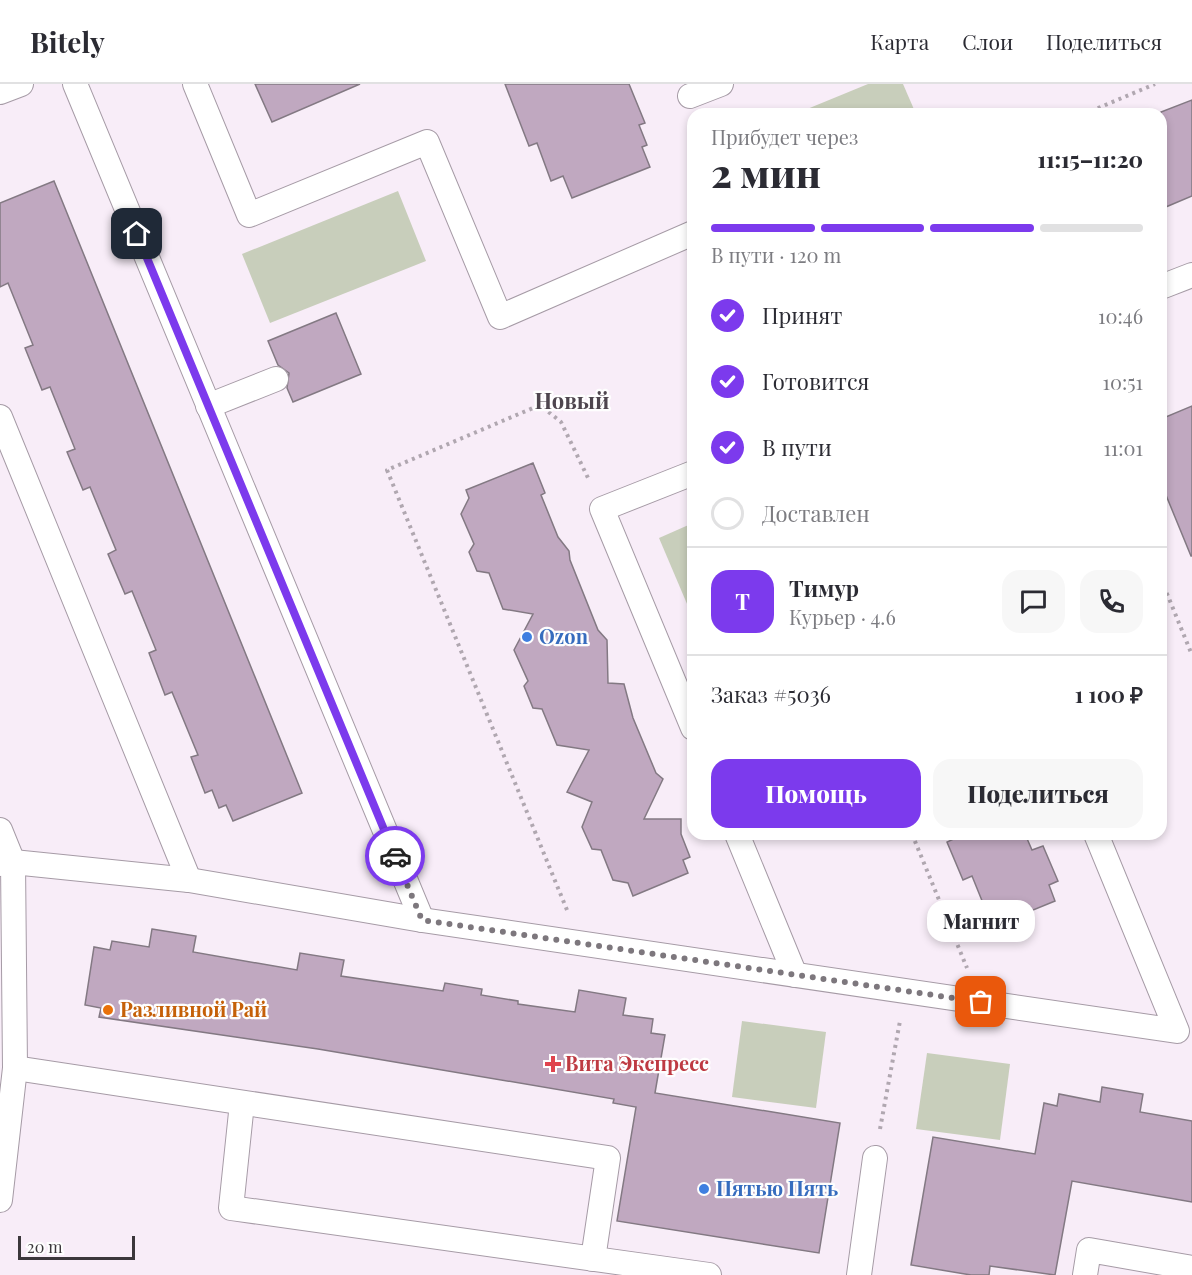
<!DOCTYPE html>
<html lang="ru">
<head>
<meta charset="utf-8">
<style>
  body { margin:0; font-family:"Playfair Display",serif; background:#f7f7f7; color:#2b2b33; height:100vh; display:flex; flex-direction:column; font-size:22px; white-space:nowrap }
  * { box-sizing:border-box; margin:0 }
  p { font-size:20px; color:#7c7c81 }
  .icon { flex:none; width:33px; height:33px; fill:none; stroke:currentColor; stroke-width:2; stroke-linecap:round; stroke-linejoin:round }
  .map { position:relative; flex:1; overflow:hidden }
  .details { position:absolute; left:687px; top:24px; width:480px; height:732px; display:flex; flex-direction:column; background:#fff; border-radius:18px; box-shadow:0 3px 9px #0003 }
  .details>* { flex:none }
  .scale { position:absolute; left:18px; bottom:15px; width:117px; box-sizing:border-box; padding-left:6px; border:3px solid #3b373b; border-top:0; font-size:16px; line-height:21px; white-space:nowrap; color:#3b373b; -webkit-text-stroke:4px #fefefe; paint-order:stroke }
  .pin { position:absolute; display:grid; place-items:center; width:51px; height:51px; color:#fff; margin:-26px; border-radius:12px; box-shadow:0 3px 9px #0006 }
  .courier { position:absolute; display:grid; place-items:center; width:60px; height:60px; margin:-30px; border:4px solid #7c3aed; border-radius:50%; background:#fff; color:#222; box-shadow:0 2px 8px #0007 }
  .bubble { position:absolute; height:42px; border-radius:18px; background:#fff; box-shadow:0 3px 9px #0003; font-size:20px; font-weight:800; line-height:42px; text-align:center }
  .headline em { font-style:normal; font-weight:800 }
  .headline div { display:flex; flex-direction:column-reverse }
  .headline { display:flex; align-items:center; justify-content:space-between; height:102px; padding:0 24px }
  h1 { font-size:39px; font-weight:800; line-height:45px }
  .bar { display:grid; grid-template-columns:repeat(4,1fr); gap:9px 6px; align-content:center; height:72px; padding:0 24px }
  .bar i { height:8px; border-radius:4px; background:#e1e1e2 }
  .bar .current { background:#7c3aed }
  .bar p { grid-column:span 4 }
  .line { display:flex; align-items:center; gap:15px; padding:0 24px; border-top:2px solid #e1e1e2 }
  .line div { flex:1 }
  .round { display:grid; place-items:center; flex:none; width:63px; height:63px; border-radius:18px; background:#f7f7f7 }
  ol { padding:0 24px; list-style:none }
  li { display:flex; align-items:center; gap:18px; height:66px }
  li p { margin-inline-start:auto }
  li .icon { padding:6px; border-radius:50%; background:#7c3aed; color:#fff; stroke-width:4 }
  li:last-child { color:#7c7c81 }
  li i { width:33px; height:33px; border:3px solid #e1e1e2; border-radius:50% }
  .action { display:flex; gap:12px; margin-top:auto; padding:12px 24px }
  .action a { flex:1; height:69px; border-radius:18px; background:#7c3aed; color:#fff; font-size:24px; font-weight:800; line-height:69px; text-align:center }
  .action a+a { background:#f7f7f7; color:#2b2b33 }
  header { display:flex; align-items:center; gap:36px; box-sizing:border-box; height:84px; padding:0 30px; background:#fff; border-bottom:2px solid #e1e1e2 }
  header strong { font-size:28px }
  nav { display:flex; gap:33px; margin-inline-start:auto; font-size:21px }
  .map>svg:first-child { display:block }
  .green { fill:#c8cebb }
  .building { fill:#c0a8c0; stroke:#837983; stroke-width:1.5 }
  .lines { fill:none; stroke-linecap:round; stroke-linejoin:round }
  .lane-casing { stroke:#a69ba6; stroke-width:26 }
  .path { stroke:#b0a7b0; stroke-width:4; stroke-dasharray:3 4.5; stroke-linecap:butt }
  .lane { stroke:#fff; stroke-width:24 }
  .done { stroke:#7d777d; stroke-width:6; stroke-dasharray:0 10.8 }
  .route { stroke:#7c3aed; stroke-width:8 }
  .shop-dot { fill:#3f7fe0; stroke:#fefefe; stroke-width:2 }
  .food-dot { fill:#e8710a; stroke:#fefefe; stroke-width:2 }
  .health-dot { fill:#e0444e; stroke:#fefefe; stroke-width:2 }
  .labels { text-anchor:middle; stroke-width:4.5; stroke-linejoin:round; paint-order:stroke }
  .shop-label { font-size:20px; font-weight:bold; fill:#366cbe; stroke:#fefefe; text-anchor:start }
  .food-label { font-size:20px; font-weight:bold; fill:#c56008; stroke:#fefefe; text-anchor:start }
  .health-label { font-size:20px; font-weight:bold; fill:#be3a42; stroke:#fefefe; text-anchor:start }
  .quarter-label { font-size:22px; font-weight:bold; fill:#4e454e; stroke:#fefefe }
</style>
</head>
<body>
<header>
<strong>Bitely</strong>
<nav><a>Карта</a><a>Слои</a><a>Поделиться</a></nav>
</header>
<div class="map">
<svg width="1192" height="1191" viewBox="0 0 1192 1191">
  <rect width="100%" height="100%" fill="#f8edf8"/>
  <g class="green">
    <path d="M868,0h35l13,30h-121z"/>
    <path d="M398,107l28,70 -156,62 -28,-69z"/>
    <path d="M693,439v95l-34,-80z"/>
    <path d="M742,937l84,11 -10,76 -84,-11z"/>
    <path d="M927,969l83,11 -10,76 -84,-11z"/>
  </g>
  <g class="building">
    <path d="M255,0h105l-88,38z"/>
    <path d="M505,0h124l16,39 -6,2 8,20 -5,2 8,20 -78,31 -9,-22 -12,5 -14,-38 -8,3z"/>
    <path d="M1192,16v96l-31,13v-97z"/>
    <path d="M54,97l248,612 -69,28 -7,-16 -7,3 -7,-18 -7,3 -14,-36 7,-2 -26,-63 -7,3 -16,-42 7,-3 -24,-59 -7,3 -17,-40 8,-4 -26,-63 -7,3 -16,-38 8,-3 -25,-62 -8,3 -17,-42 8,-3 -25,-62 -8,4v-84z"/>
    <path d="M336,229l25,61 -68,28 -6,-14 2,-15 -11,-8 -10,-24z"/>
    <path d="M1192,322v150h-1l-30,-73v-64z"/>
    <path d="M533,379l12,30 -4,2 17,42 11,14 1,9 28,70 9,10 1,43 16,1 9,34 23,55 7,6 -19,40h37v15l9,23 -7,3 5,13 -55,23 -5,-13 -15,-3 -12,-30 -9,-1 -10,-22 10,-25 -25,-10 22,-42 -32,-5 -15,-36 -9,-1 -9,-22 4,-5 -14,-31 19,-36 -30,-5 -14,-36 -12,-2 -8,-19 5,-8 -13,-30 8,-16 -3,-8z"/>
    <path d="M964,750h61l7,16 11,-4 15,35 -9,4 6,16 -56,23 -5,-14 -7,3 -15,-37 -9,4 -16,-38z"/>
    <path d="M152,845l44,7 -3,16 104,18 3,-17 44,7 -3,16 102,15 2,-8 37,6 -1,6 37,6v3l57,8 4,-22 47,8 -3,17 30,4 -2,14 14,2 -10,58 185,30 -21,130 -202,-32 19,-114 -23,-4 1,-4 -296,-50 -219,-32 2,-9 -16,-3 9,-58 16,3 2,-9 37,6z"/>
    <path d="M1102,1003l41,7 -3,18 52,9v81l-120,-21 -17,94 -65,-9 -1,9h-18l-60,-10 22,-128 102,17 9,-51 13,3 2,-12 41,8z"/>
  </g>
  <g class="lines">
    <g class="lane-casing">
      <g id="lane">
        <path d="M75,0l347,836"/>
        <path d="M195,0l54,131 178,-73 73,175 193,-84"/>
        <path d="M0,8l21,-8"/>
        <path d="M690,12l31,-12"/>
        <path d="M1161,203l31,-12"/>
        <path d="M208,322l68,-27"/>
        <path d="M0,333l189,463"/>
        <path d="M693,389l-91,36 91,219"/>
        <path d="M0,746l13,32 2,206 -15,132"/>
        <path d="M737,750l58,141"/>
        <path d="M0,780l13,-2 176,18 233,40 755,111 -81,-197"/>
        <path d="M15,984l593,90 -15,101"/>
        <path d="M242,1019l-11,105 478,67"/>
        <path d="M859,1191l16,-117"/>
        <path d="M1085,1191l4,-25 103,18"/>
      </g>
    </g>
    <g class="path">
      <path d="M1084,30l71,-30"/>
      <path d="M1161,495l31,76"/>
      <path d="M912,750l55,134"/>
      <path d="M567,826l-180,-440 153,-65 21,17 28,58"/>
      <path d="M880,1045l20,-108"/>
    </g>
    <use href="#lane" class="lane"/>
  </g>
  <g class="lines">
    <path class="done" d="M395,772l27,64 559,82"/>
    <path class="route" d="M137,150l258,622"/>
  </g>
  <g class="shop-dot">
    <circle cx="527" cy="553" r="6"/>
    <circle cx="704" cy="1105" r="6"/>
  </g>
  <circle class="food-dot" cx="108" cy="926" r="6"/>
  <path class="health-dot" d="M550 971h6v6h6v6h-6v6h-6v-6h-6v-6h6z"/>
  <g class="labels">
    <g class="shop-label">
      <text x="539" y="560">Ozon</text>
      <text x="716" y="1112">Пятью Пять</text>
    </g>
    <g class="food-label">
      <text x="120" y="933">Разливной Рай</text>
    </g>
    <g class="health-label">
      <text x="565" y="987">Вита Экспресс</text>
    </g>
    <g class="quarter-label">
      <text x="572" y="325">Новый</text>
    </g>
  </g>
</svg>
<div class="scale">20 m</div>
<div class="pin" style="left:981px;top:918px;background:#ea580c"><svg class="icon" aria-label="bag" viewBox="0 0 24 24"><path d="M5 8h14l-1 12H6zM9 8a3 3 0 0 1 6 0"/></svg></div>
<div class="pin" style="left:137px;top:150px;background:#1f2937"><svg class="icon" aria-label="home" viewBox="0 0 24 24"><path d="M3 11l9-7 9 7M6 9v11h12V9"/></svg></div>
<div class="courier" style="left:395px;top:772px"><svg class="icon" aria-label="car" viewBox="0 0 24 24"><path d="M5 17H2v-5l4-1 3-4h7l3 4 3 1v5h-3M9 17h6M6 11h13"/><circle cx="7" cy="17" r="2"/><circle cx="17" cy="17" r="2"/></svg></div>
<div class="bubble" style="left:927px;top:816px;width:108px">Магнит</div>
<section class="details">
<div class="headline"><div><h1>2 мин</h1><p>Прибудет через</p></div><em>11:15–11:20</em></div>
<div class="bar"><i class="current"></i><i class="current"></i><i class="current"></i><i></i><p>В пути · 120 m</p></div>
<ol>
<li><svg class="icon" aria-label="check" viewBox="0 0 24 24"><path d="M5 12l5 5 9-10"/></svg>Принят<p>10:46</p></li>
<li><svg class="icon" aria-label="check" viewBox="0 0 24 24"><path d="M5 12l5 5 9-10"/></svg>Готовится<p>10:51</p></li>
<li><svg class="icon" aria-label="check" viewBox="0 0 24 24"><path d="M5 12l5 5 9-10"/></svg>В пути<p>11:01</p></li>
<li><i></i>Доставлен</li>
</ol>
<div class="line" style="height:108px"><b class="round" style="background:#7c3aed;color:#fff">Т</b><div><b>Тимур</b><p>Курьер · 4.6</p></div><a class="round"><svg class="icon" aria-label="chat" viewBox="0 0 24 24"><path d="M4 5h16v11H9l-5 4z"/></svg></a><a class="round"><svg class="icon" aria-label="phone" viewBox="0 0 24 24"><path d="M5 4h4l2 5-3 2q2 4 5 5l2-3 5 2v4C11 20 4 13 5 4z"/></svg></a></div>
<div class="line" style="height:78px"><div>Заказ #5036</div><b>1 100 ₽</b></div>
<div class="action"><a>Помощь</a><a>Поделиться</a></div>
</section>
</div>
</body>
</html>
